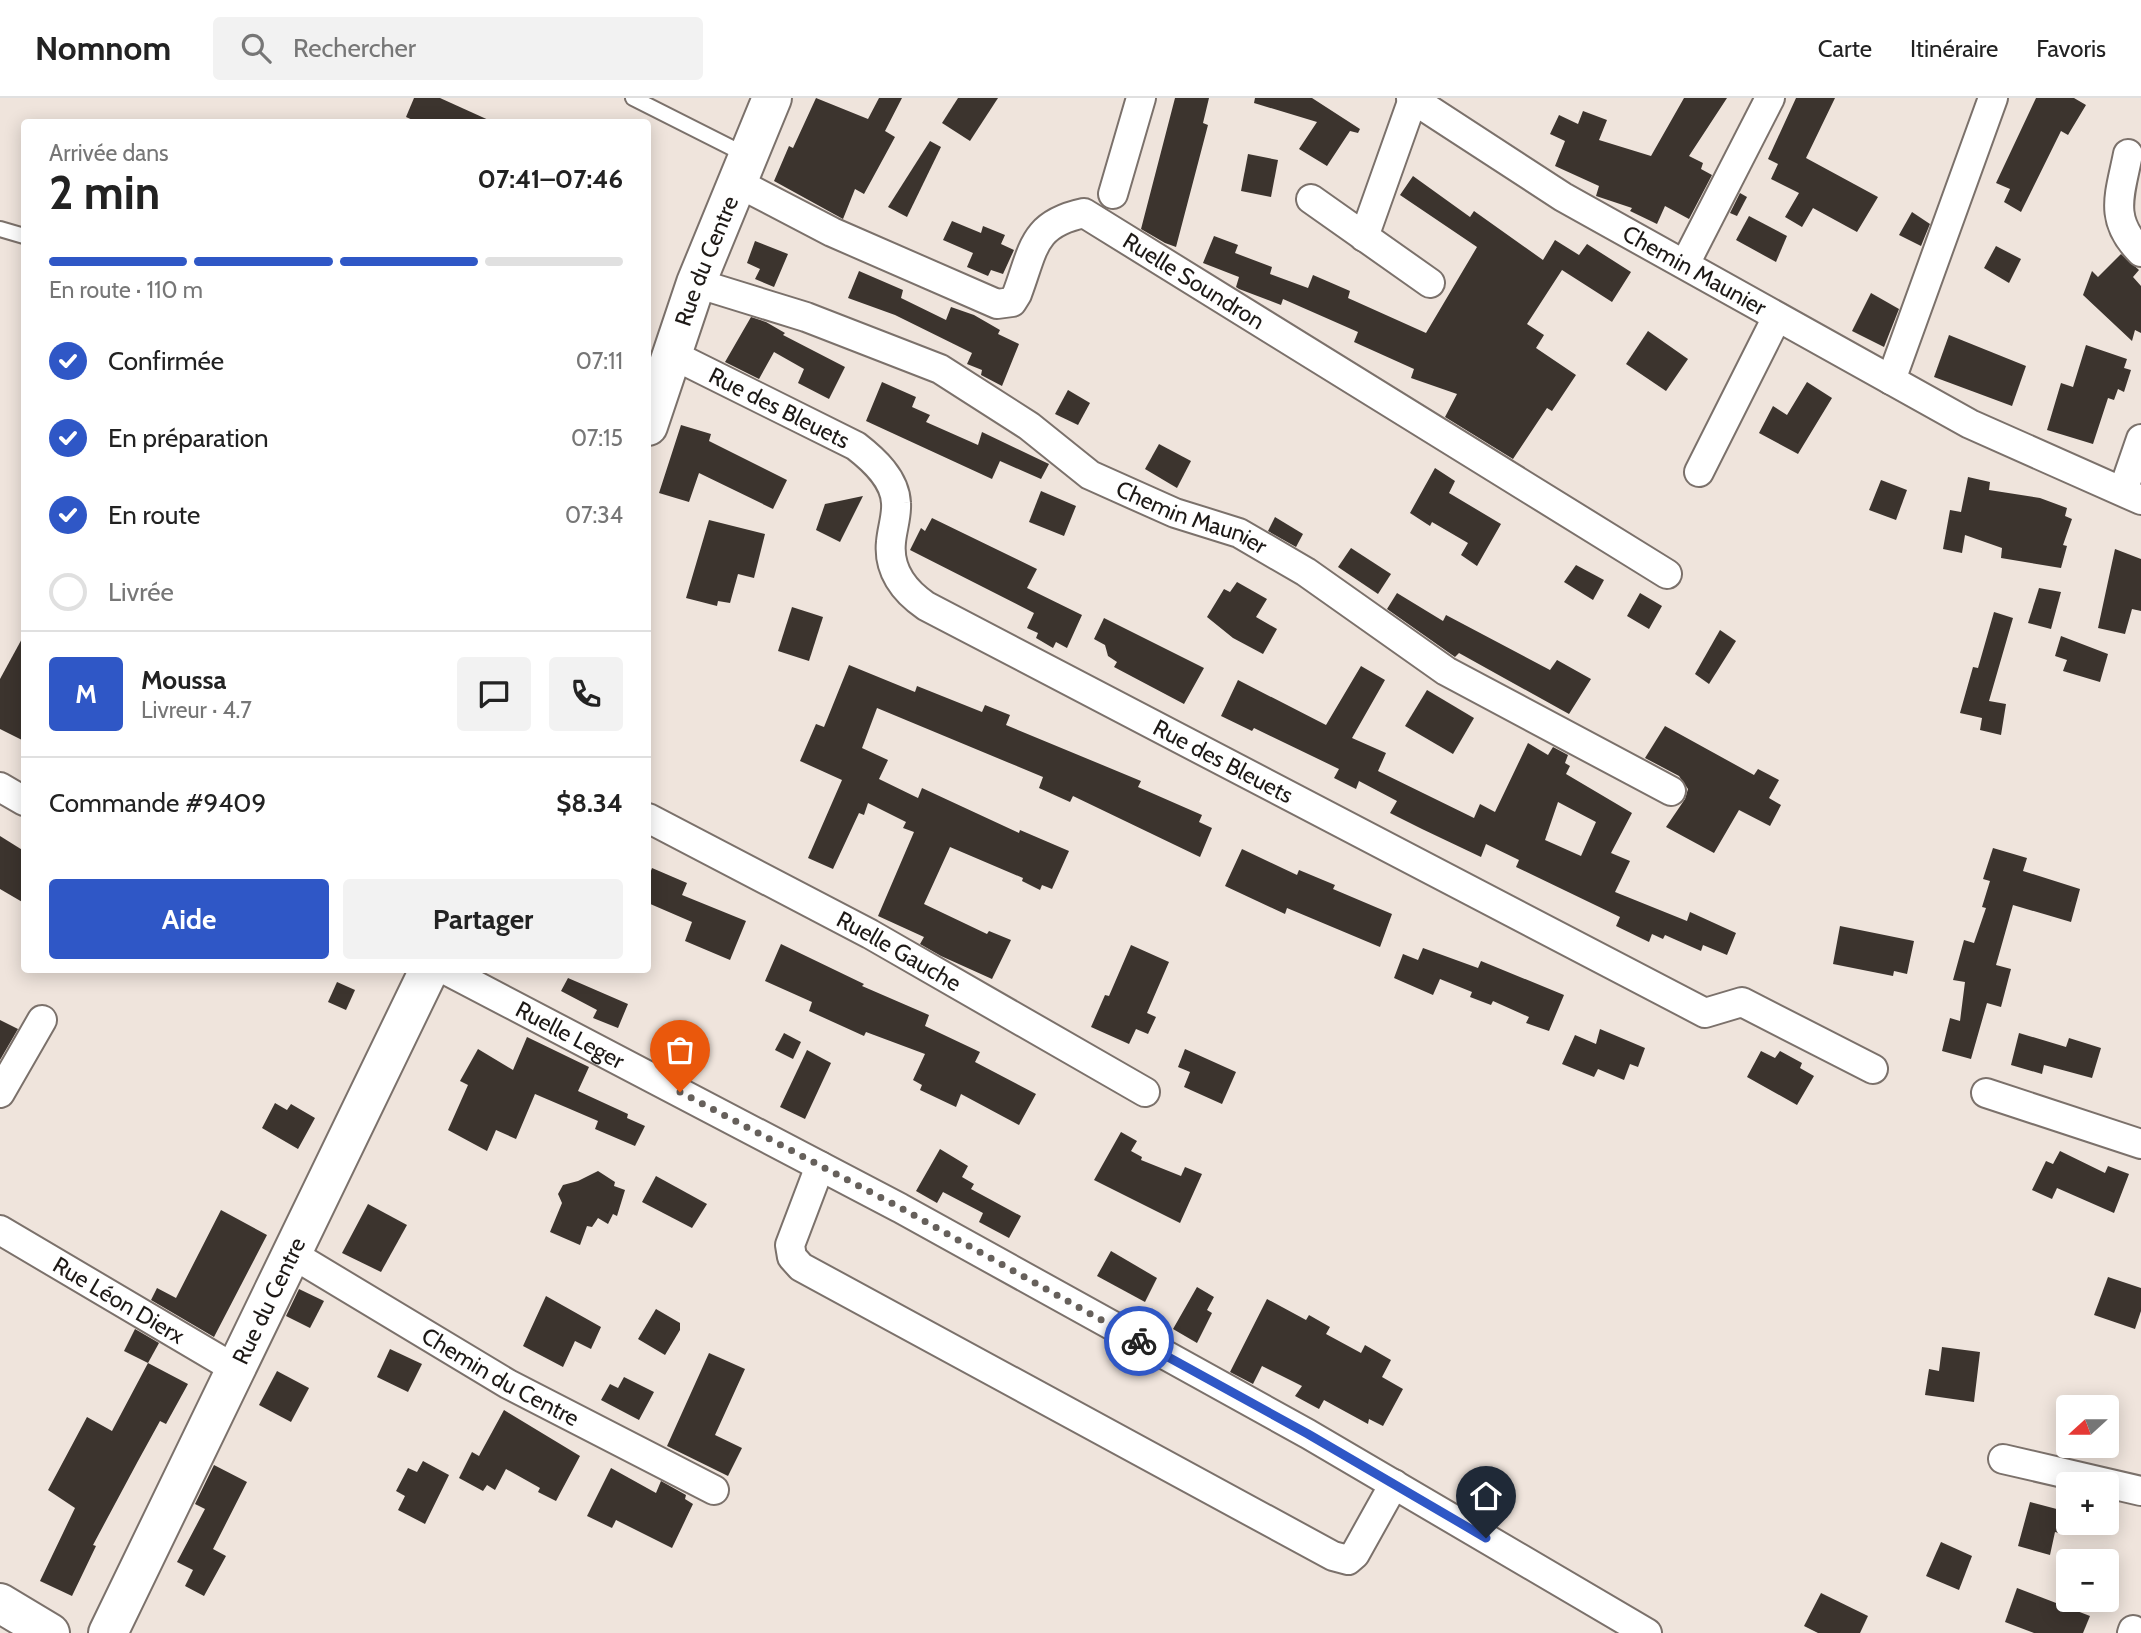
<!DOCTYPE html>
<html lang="fr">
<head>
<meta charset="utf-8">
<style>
  body { margin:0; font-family:Cabin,sans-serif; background:#f2f2f2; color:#222; height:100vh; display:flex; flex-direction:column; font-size:26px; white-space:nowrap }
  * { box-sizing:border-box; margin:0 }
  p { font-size:23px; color:#767676 }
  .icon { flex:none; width:38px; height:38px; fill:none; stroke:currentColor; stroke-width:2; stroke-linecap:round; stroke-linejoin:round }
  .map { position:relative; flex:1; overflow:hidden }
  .panel { position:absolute; left:21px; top:21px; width:630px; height:854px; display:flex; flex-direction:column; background:#fff; border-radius:7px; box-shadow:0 4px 18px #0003 }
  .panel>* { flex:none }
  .needle { width:46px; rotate:249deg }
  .controls { position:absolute; left:2056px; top:1297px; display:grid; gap:14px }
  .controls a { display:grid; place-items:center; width:63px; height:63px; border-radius:7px; background:#fff; box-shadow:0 4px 18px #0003; font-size:35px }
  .pin { position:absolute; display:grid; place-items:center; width:60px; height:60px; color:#fff; margin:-72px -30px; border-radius:50% 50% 50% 0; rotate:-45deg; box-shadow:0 0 7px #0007 }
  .pin .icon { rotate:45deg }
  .courier { position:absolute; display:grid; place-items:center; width:70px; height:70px; margin:-35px; border:5px solid #2f57c6; border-radius:50%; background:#fff; color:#222; box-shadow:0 2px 9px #0007 }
  .headline em { font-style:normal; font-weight:800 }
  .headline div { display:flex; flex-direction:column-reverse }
  .headline { display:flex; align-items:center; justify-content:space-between; height:119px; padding:0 28px }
  h1 { font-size:46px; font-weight:800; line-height:52px }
  .bar { display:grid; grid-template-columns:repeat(4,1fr); gap:10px 7px; align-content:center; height:84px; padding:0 28px }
  .bar i { height:9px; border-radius:5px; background:#e0e0e0 }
  .bar .selected { background:#2f57c6 }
  .bar p { grid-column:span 4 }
  .line { display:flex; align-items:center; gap:18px; padding:0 28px; border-top:2px solid #e0e0e0 }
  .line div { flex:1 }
  .round { display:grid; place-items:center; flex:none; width:74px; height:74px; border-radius:7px; background:#f2f2f2 }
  ol { padding:0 28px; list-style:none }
  li { display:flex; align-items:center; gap:21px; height:77px }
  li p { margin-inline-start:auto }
  li .icon { padding:7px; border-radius:50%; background:#2f57c6; color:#fff; stroke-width:4 }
  li:last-child { color:#767676 }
  li i { width:38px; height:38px; border:4px solid #e0e0e0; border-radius:50% }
  .action { display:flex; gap:14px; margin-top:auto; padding:14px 28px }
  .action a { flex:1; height:80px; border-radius:7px; background:#2f57c6; color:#fff; font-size:28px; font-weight:800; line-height:80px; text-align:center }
  .action a+a { background:#f2f2f2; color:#222 }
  header { display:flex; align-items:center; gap:42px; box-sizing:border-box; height:98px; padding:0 35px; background:#fff; border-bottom:2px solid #e0e0e0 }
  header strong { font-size:33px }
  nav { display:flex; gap:38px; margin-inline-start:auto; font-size:24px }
  .search { width:490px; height:63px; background:#f2f2f2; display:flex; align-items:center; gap:18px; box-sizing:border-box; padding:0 24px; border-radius:7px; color:#767676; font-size:26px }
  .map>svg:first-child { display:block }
  .building { fill:#3c342e; fill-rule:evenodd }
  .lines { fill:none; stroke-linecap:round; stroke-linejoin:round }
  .lane-casing { stroke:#7b716b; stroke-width:18 }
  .street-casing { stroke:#7b716b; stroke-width:32 }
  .secondary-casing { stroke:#7b716b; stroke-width:42 }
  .lane { stroke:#fff; stroke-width:14 }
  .street { stroke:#fff; stroke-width:28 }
  .secondary { stroke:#fff; stroke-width:38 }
  .done { stroke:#66605b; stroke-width:7; stroke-dasharray:0 12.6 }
  .route { stroke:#2f57c6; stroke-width:9 }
  .labels { text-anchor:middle; stroke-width:7; stroke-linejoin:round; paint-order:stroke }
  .street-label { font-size:23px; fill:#1d1916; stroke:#fff }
</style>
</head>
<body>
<header>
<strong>Nomnom</strong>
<div class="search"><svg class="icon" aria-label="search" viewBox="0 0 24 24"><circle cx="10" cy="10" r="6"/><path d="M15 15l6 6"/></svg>Rechercher</div>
<nav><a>Carte</a><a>Itinéraire</a><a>Favoris</a></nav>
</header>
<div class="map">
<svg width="2141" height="1535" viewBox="0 0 2141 1535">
  <rect width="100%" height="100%" fill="#efe4dc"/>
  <g class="building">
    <path d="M414,0h26l53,24h-76l-11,-5z"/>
    <path d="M816,0l52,21 11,-21h23l-17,33 10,6 -31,57 -9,-5 -12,30 -69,-38 15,-35 4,2z"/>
    <path d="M958,0h40l-28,43 -28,-18z"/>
    <path d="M1175,0h34l-6,25 5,2 -32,122 -11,-4 -24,-14z"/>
    <path d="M1255,0h57l48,31 -2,4 -8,-2 -23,35 -28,-17 18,-27 -63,-19z"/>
    <path d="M1684,0h43l-38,58 14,7 -2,6 11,6 -23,44 -24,-13 -8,18 -27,-13 2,-3 -36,-12 3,-10 -44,-20 10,-25 -15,-7 9,-19 19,9 5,-13 24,9 -8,20 52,16z"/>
    <path d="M1796,0h39l-29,60 72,39 -21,35 -44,-24 -11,19 -17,-10 14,-24 -28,-14 7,-15 -10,-5z"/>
    <path d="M2036,0h38l12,7 -18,30 -7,-4 -40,81 -17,-10 6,-13 -14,-6z"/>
    <path d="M930,43l11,6 -34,70 -19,-10z"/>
    <path d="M1248,56l30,6 -7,37 -30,-6z"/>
    <path d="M1413,78l57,41 4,-6 69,49 12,-20 24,15 8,-11 44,28 -19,30 -50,-32 -35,54 17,11 -8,13 40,27 -24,36 -5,-3 -34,51 -68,-42 12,-23 -46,-16 3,-9 -60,-27 4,-10 -75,-33 -2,6 -42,-16 -3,-2 3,-10 -36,-14 11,-27 24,9 -3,8 37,14 -2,7 38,14 5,-13 37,16 -2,7 78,35 51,-86 -77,-52z"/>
    <path d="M1740,95l7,4 -10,19 -7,-3z"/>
    <path d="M1912,114l18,12 -9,22 -22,-11z"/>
    <path d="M1749,118l38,20 -11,26 -40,-22z"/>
    <path d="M952,123l29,12 2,-7 22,9 -4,9 13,6 -11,24 -12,-4 -3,6 -21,-9 6,-14 -30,-13z"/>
    <path d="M755,143l33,13 -14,33 -19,-8 5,-10 -13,-6z"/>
    <path d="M1996,148l25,13 -12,24 -25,-15z"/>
    <path d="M2121,156l18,16 -6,7 8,9v47l-6,-3 -3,11 -49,-46 9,-24 6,6z"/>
    <path d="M859,173l44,19 -2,8 45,22 5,-13 23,8 26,15 -2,4 21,10 -17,42 -21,-11 1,-5 -15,-6 5,-11 -77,-38 -47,-17z"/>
    <path d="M1871,195l28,16 -15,38 -32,-16z"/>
    <path d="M751,219l15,5 19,11 -2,2 62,32 -16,32 -31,-16 6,-14 -30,-17 -15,27 -34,-17z"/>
    <path d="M1648,233l40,28 -22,32 -40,-27z"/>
    <path d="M1949,237l77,31 -14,40 -78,-29z"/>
    <path d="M2086,247l41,14 -3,9 7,2 -7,22 -6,-3 -4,11 -6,-2 -15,46 -46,-14 14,-47 12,4z"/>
    <path d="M882,284l34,15 -4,10 18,8 -4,7 52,23 4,-13 67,32 -8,15 -41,-18 -8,18 -126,-58z"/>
    <path d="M1807,284l25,16 -34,56 -39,-21 14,-27 14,9z"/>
    <path d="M1068,292l22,13 -12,22 -23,-11z"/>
    <path d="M681,327l30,9 -2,7 78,39 -14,29 -74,-36 -10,29 -30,-9z"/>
    <path d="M1159,346l32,17 -14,27 -32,-19z"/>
    <path d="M1435,370l20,13 -6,12 52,31 -24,42 -16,-11 7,-12 -36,-21 -2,4 -20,-13z"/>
    <path d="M1968,379l22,5 -1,8 51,8 27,10 -2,8 7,3 -9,26 4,1 -6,22 -60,-10 1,-10 -37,-13 -3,18 -19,-4 7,-39 11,2z"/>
    <path d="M1881,382l26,10 -11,30 -27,-10z"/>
    <path d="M1041,393l35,15 -12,30 -35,-14z"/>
    <path d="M863,398l-23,46 -24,-12 9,-26z"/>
    <path d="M1275,419l28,17 -7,13 -28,-16z"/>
    <path d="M932,420l105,51 -10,19 55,27 -15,33 -11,-6 -3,6 -17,-10 2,-5 -11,-5 7,-15 -124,-63 11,-22 4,3z"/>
    <path d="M709,422l56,14 -11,44 -16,-4 -8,29 -12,-2 -1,5 -31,-8z"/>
    <path d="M1351,450l40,26 -13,20 -40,-27z"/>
    <path d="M2115,451l26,10v52l-9,-2 -7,25 -27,-6z"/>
    <path d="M1576,467l28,15 -11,20 -29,-18z"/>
    <path d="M1237,484l30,17 -11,18 21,12 -14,25 -30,-16 -26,-21 17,-28 6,3z"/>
    <path d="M2039,490l22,4 -10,37 -23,-6z"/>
    <path d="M1397,495l46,28 3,-6 104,55 7,-10 34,19 -22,35 -110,-61 -4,4 -68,-48z"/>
    <path d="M1640,495l22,13 -13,23 -22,-13z"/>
    <path d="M792,509l31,10 -14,44 -31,-10z"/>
    <path d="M1994,514l19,6 -24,83 17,3 -5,31 -21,-5 2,-12 -22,-5 13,-46 5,1z"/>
    <path d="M1104,520l100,50 -20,36 -70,-37 3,-5 -9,-6 -3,-11 -11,-6z"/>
    <path d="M1720,532l16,11 -27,43 -14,-10z"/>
    <path d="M24,537v106l-24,-12v-50z"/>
    <path d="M2061,538l47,18 -8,28 -37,-11 4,-11 -12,-4z"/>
    <path d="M849,567l66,27 2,-6 65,26 3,-7 25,10 -4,10 135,56 -3,6 64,28 -3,7 13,6 -12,29 -127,-61 -3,6 -31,-14 4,-11 -166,-69 -15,40 26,12 -9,19 39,19 4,-10 97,45 1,-3 49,21 -17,38 -10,-4 -2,5 -18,-9 1,-3 -73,-31 -26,57 63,30 2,-3 22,9 -19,39 -51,-23 -21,-12 4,-7 -46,-21 36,-84 -11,-4 3,-6 -38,-19 -4,12 -5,-2 -26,56 -25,-11 34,-78 -42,-19 16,-37 8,3z"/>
    <path d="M1361,568l24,14 -33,58 34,15 -8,18 96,47 6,-14 15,8 33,-69 20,12 5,-8 15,8 -3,8 5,3 -4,8 66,39 -21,40 19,8 -15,31 72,29 3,-9 46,21 -9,22 -24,-10 -2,6 -36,-16 -2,4 -11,-5 -3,8 -33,-16 4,-9 -104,-50 3,-7 -33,-16 -5,13 -59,-28 -32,-16 7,-12 -38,-20 -3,8 -22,-11 5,-9 -85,-41 -2,3 -31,-15 17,-36 88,45zM1558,704l38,20 -15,34 -36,-16z"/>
    <path d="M1427,592l47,28 -21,36 -48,-28z"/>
    <path d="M1665,628l89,49 4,-6 21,11 -10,18 12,7 -11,21 -31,-16 -25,43 -48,-26 19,-28 3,-10 -9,-13 -34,-18z"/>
    <path d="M0,738l24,15v52l-24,-14z"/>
    <path d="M1993,750l34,10 -4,13 57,18 -9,33 -58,-17 -17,60 15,4 -10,38 -14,-4 -16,56 -29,-8 8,-33 10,3 5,-39 -12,-2 11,-40 10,3 12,-35 -4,-1 8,-26 -7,-2z"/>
    <path d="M1242,751l55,26 2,-5 36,15 -2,4 59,25 -12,33 -93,-39 -2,6 -60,-28z"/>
    <path d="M652,770l35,15 -5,12 64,26 -16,39 -45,-19 7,-19 -44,-19v-24z"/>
    <path d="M1840,828l74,15 -7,33 -13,-3 -1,5 -60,-12z"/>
    <path d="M781,846l83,40 -2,2 67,29 -4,11 55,26 -5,10 61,32 -17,31 -58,-31 -5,13 -36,-17 2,-5 -9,-5 12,-26 -59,-22 -2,4 -55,-25 3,-9 -47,-21z"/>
    <path d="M1131,847l38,17 -22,51 9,4 -8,17 -12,-5 -7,15 -38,-17 14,-32 4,1z"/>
    <path d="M1423,850l55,20 3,-7 83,34 -15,36 -23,-8 3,-6 -36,-16 -2,4 -21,-8 2,-5 -32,-13 -7,16 -39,-17 9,-24 15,6z"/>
    <path d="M568,880l60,26 -10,24 -25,-10 4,-8 -36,-19z"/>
    <path d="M337,884l18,8 -9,20 -18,-8z"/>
    <path d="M0,922l18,9 -18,31z"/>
    <path d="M1600,931l45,19 -7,19 -8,-3 -6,16 -26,-11 -4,8 -32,-13 13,-29 21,9z"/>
    <path d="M784,935l17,9 -8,17 -18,-9z"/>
    <path d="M2019,935l47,14 3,-9 32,10 -9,30 -48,-13 -2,9 -31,-9z"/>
    <path d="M527,939l62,30 -11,24 50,23 -1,4 18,8 -10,20 -40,-17 3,-8 -63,-27 -19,45 -20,-9 -9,21 -39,-21 20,-45 -8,-4 18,-32 35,21z"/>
    <path d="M1185,951l51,23 -14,32 -38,-17 6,-15 -12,-5z"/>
    <path d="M807,952l24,13 -26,56 -25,-12z"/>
    <path d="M1761,953l14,7 5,-7 22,12 -2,5 14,8 -17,29 -50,-28z"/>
    <path d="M275,1005l12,7 4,-6 24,14 -17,31 -36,-21z"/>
    <path d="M1121,1034l16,9 -6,10 11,6 -1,3 40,16 4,-9 17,7 -22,49 -86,-43z"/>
    <path d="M940,1051l28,17 -6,11 12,7 -3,5 50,27 -12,22 -30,-16 4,-9 -40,-21 -6,11 -21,-12z"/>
    <path d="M2060,1053l45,22 3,-7 21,8 -15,39 -57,-25 -5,11 -20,-9 14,-29 7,3z"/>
    <path d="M598,1073l17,11 -1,4 11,4 -8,26 -4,-2 -5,10 -10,-6 -6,9 -5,-1 -7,19 -30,-13 12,-29 -4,-9 5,-9 15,-4z"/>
    <path d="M656,1078l51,28 -15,24 -50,-26z"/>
    <path d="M368,1106l39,21 -26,47 -39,-19z"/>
    <path d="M221,1112l46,25 -53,102 -63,-37 6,-12 19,10z"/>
    <path d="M1111,1153l46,27 -12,24 -48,-26z"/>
    <path d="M2108,1179l33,11v23l-6,18 -41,-14z"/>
    <path d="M1197,1189l17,10 -7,13 5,3 -15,30 -24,-14z"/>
    <path d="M299,1191l25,12 -14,27 -24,-12z"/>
    <path d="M546,1198l55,31 -10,22 -16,-8 -12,26 -40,-21z"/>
    <path d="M1267,1201l39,21 3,-5 21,12 -4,7 35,19 4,-8 26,15 -9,17 21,12 -20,37 -14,-7 -1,5 -44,-24 -5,9 -24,-13 7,-10 -40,-20 -9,18 -23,-12z"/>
    <path d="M656,1211l24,14v7l-15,25 -27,-16z"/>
    <path d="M135,1231l24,14 -11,20 -24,-12z"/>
    <path d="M1942,1249l38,5 -6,50 -49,-7 4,-26 10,2z"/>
    <path d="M390,1251l32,15 -14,28 -31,-15z"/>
    <path d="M709,1255l36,16 -30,66 27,13 -14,28 -61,-30z"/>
    <path d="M148,1265l40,21 -22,40 -6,-3 -22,40 -45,84 3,1 -24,50 -32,-15 35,-73 -27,-18 39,-73 25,14z"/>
    <path d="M277,1273l32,17 -18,34 -32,-17z"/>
    <path d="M624,1279l30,15 -15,28 -38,-20 9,-16 8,4z"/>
    <path d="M504,1312l76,46 -24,45 -18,-9 2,-4 -34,-19 -11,21 -8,-5 -4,6 -24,-13 13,-26 7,4z"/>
    <path d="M423,1363l26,14 -24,49 -27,-14 7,-14 -9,-5 12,-23 9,4z"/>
    <path d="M214,1367l33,17 -34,67 13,7 -22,40 -19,-10 8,-16 -16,-8 28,-53 -10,-5z"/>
    <path d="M611,1370l45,25 5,-12 25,14 -1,4 8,5 -21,44 -56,-28 -4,8 -25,-12z"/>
    <path d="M2030,1404l38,10 -5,22 -8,-2 -5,23 -32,-9z"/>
    <path d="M1941,1444l31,14 -13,34 -33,-14z"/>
    <path d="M2017,1490l73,28 -7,17h-49l-29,-11z"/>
    <path d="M1821,1495l47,23 -8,17h-42l-14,-7z"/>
  </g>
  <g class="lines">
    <g class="lane-casing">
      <g id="lane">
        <path d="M633,0l113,57"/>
        <path d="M0,131l24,7"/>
      </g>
    </g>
    <g class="street-casing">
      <g id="street">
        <path id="s1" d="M1411,0l152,99 407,227 171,76"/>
        <path d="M2128,56c-8,41 -20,65 13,98"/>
        <path id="s2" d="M736,84l96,50 165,72 15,-2 5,-8c17,-45 15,-70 67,-81l583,361"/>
        <path d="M1113,96l28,-96"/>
        <path d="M1311,101l119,84"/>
        <path d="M1364,139l49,-138"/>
        <path d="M1685,166l85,-166"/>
        <path id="s3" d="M696,185l110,34 134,52 89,57 61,49 85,38 64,20 67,39 140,99 225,120"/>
        <path id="s4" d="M671,256l185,92c18,14 39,33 40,57 1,13 -4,26 -5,39 -3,28 13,49 35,64l779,407 37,-11 131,67"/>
        <path d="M1891,282l102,-282"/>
        <path d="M1699,374l78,-155"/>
        <path d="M2123,393l18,-52"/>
        <path d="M0,689l24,14"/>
        <path id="s5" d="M648,720l222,116 275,158"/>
        <path id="s6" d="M446,872l454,238 408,226 339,199"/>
        <path d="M0,995l42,-73"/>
        <path d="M1986,995l155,51"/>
        <path d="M820,1068l-30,79 2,12 9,10 532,289 15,4 7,-6 39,-70"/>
        <path id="s7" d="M0,1132l237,140"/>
        <path id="s8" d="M292,1156l216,130 206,106"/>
        <path d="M2003,1361l138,32"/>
        <path d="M2132,1535l1,-3"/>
      </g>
    </g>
    <g class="secondary-casing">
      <g id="secondary">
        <path id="s9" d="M648,328l48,-143 76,-185"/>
        <path d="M0,1505l50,30"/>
        <path id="s10" d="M108,1535l321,-663"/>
      </g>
    </g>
    <use href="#lane" class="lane"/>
    <use href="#street" class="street"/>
    <use href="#secondary" class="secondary"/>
  </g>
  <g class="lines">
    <path class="done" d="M680,994l221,116 238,133"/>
    <path class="route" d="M1139,1243l169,93 178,104"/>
  </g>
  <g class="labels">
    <g class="street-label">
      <text dy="8" stroke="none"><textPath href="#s9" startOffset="175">Rue du Centre</textPath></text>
      <text dy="8" stroke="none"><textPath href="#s1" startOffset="332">Chemin Maunier</textPath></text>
      <text dy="8" stroke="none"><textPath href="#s2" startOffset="555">Ruelle Soundron</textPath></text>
      <text dy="8" stroke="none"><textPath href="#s4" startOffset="121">Rue des Bleuets</textPath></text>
      <text dy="8" stroke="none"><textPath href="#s3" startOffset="553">Chemin Maunier</textPath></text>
      <text dy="8" stroke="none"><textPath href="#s4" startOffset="730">Rue des Bleuets</textPath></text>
      <text dy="8" stroke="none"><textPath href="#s5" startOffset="284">Ruelle Gauche</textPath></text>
      <text dy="8" stroke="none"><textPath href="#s6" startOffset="140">Ruelle Leger</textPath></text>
      <text dy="8" stroke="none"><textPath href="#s7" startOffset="138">Rue Léon Dierx</textPath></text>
      <text dy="8" stroke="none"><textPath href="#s10" startOffset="369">Rue du Centre</textPath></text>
      <text dy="8" stroke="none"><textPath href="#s8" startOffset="242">Chemin du Centre</textPath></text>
    </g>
  </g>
</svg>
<div class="controls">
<a><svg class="needle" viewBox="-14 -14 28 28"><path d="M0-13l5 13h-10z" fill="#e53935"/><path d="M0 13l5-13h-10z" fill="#767676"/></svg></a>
<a>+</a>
<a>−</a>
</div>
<div class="pin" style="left:680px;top:994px;background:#ea580c"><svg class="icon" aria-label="bag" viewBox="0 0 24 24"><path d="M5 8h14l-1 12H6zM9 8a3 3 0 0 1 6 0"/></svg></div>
<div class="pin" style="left:1486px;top:1440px;background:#1f2937"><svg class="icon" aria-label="home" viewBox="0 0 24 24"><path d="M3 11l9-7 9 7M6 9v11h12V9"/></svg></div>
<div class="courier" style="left:1139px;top:1243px"><svg class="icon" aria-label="bike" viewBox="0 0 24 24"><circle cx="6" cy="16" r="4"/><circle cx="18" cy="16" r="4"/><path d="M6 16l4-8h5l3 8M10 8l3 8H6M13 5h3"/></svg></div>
<section class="panel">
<div class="headline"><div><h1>2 min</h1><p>Arrivée dans</p></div><em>07:41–07:46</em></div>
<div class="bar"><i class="selected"></i><i class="selected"></i><i class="selected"></i><i></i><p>En route · 110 m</p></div>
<ol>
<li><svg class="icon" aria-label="check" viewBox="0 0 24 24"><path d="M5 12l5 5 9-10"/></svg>Confirmée<p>07:11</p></li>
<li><svg class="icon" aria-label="check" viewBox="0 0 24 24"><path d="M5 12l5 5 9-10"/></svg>En préparation<p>07:15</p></li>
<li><svg class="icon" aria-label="check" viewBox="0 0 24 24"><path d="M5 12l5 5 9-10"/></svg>En route<p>07:34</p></li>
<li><i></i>Livrée</li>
</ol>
<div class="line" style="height:126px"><b class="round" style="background:#2f57c6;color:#fff">M</b><div><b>Moussa</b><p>Livreur · 4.7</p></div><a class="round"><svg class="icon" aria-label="chat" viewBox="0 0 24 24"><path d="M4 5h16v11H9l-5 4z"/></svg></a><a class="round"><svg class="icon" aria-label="phone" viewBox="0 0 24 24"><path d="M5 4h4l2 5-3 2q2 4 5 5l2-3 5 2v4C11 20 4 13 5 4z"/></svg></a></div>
<div class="line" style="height:91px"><div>Commande #9409</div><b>$8.34</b></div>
<div class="action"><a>Aide</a><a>Partager</a></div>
</section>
</div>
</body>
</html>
